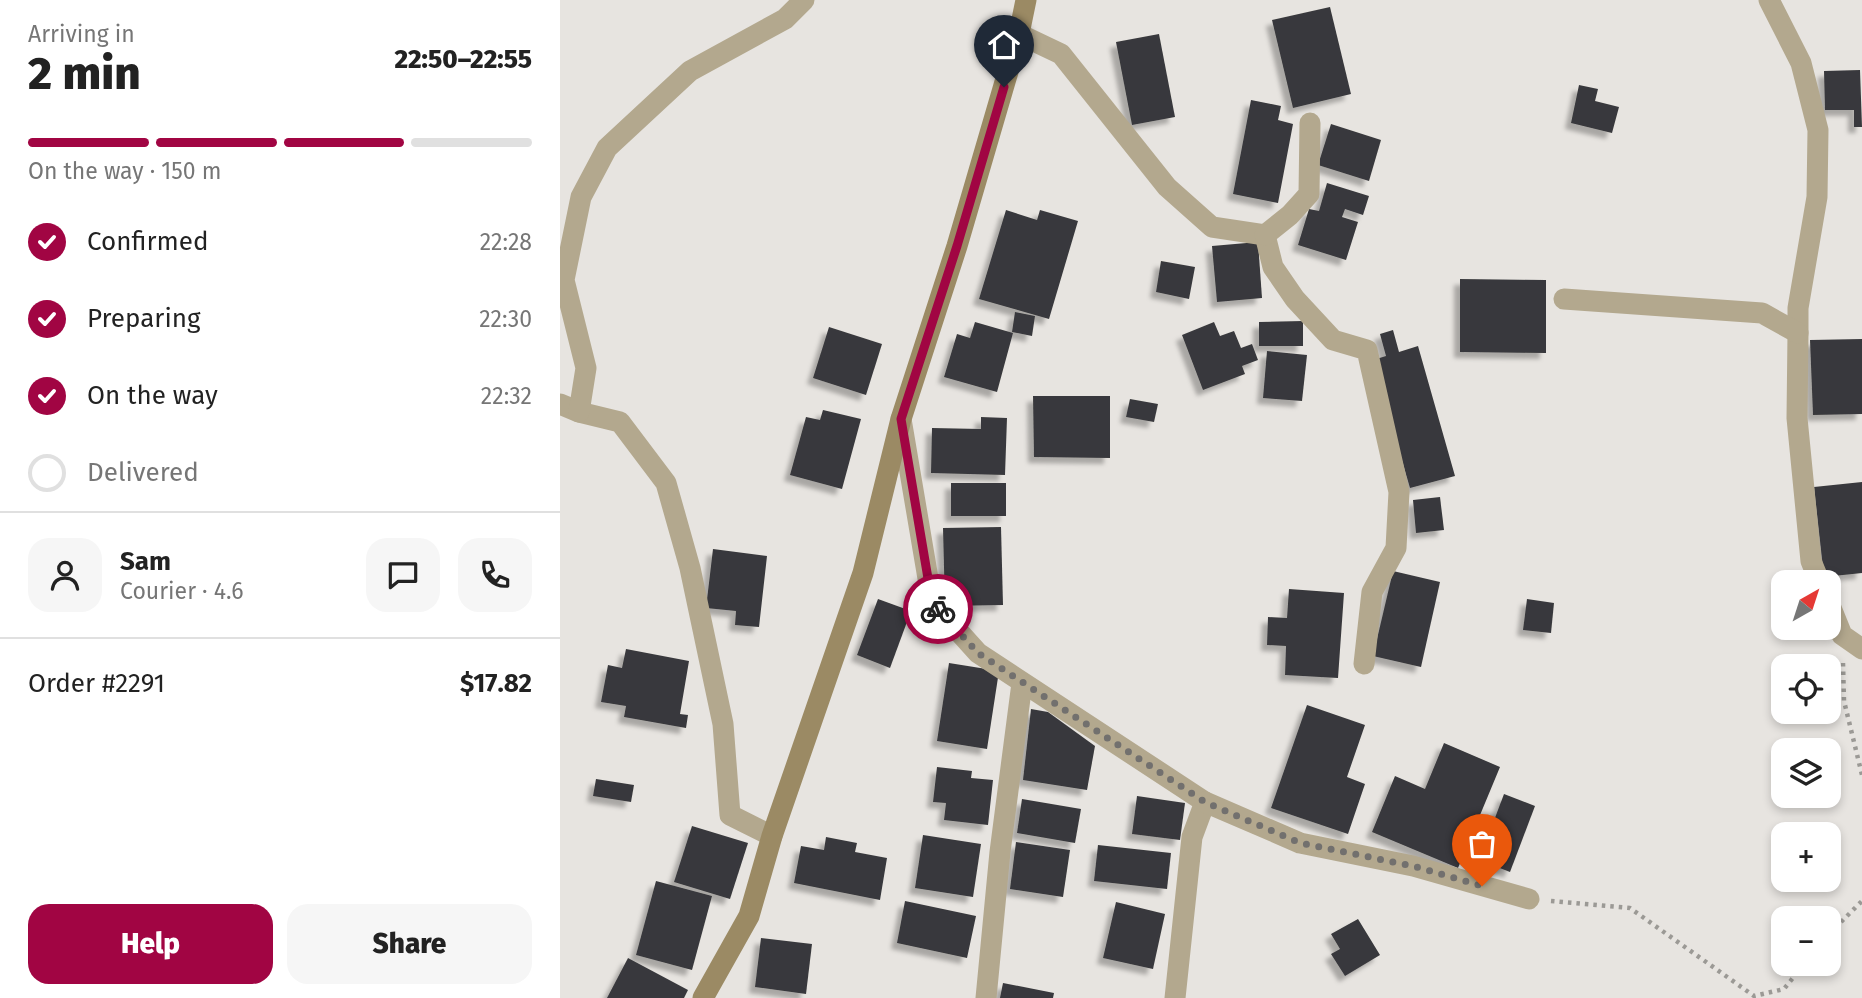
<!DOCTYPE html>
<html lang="en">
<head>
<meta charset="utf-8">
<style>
  body { margin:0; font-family:"Fira Sans",sans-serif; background:#f6f6f6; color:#222; height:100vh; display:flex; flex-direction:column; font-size:26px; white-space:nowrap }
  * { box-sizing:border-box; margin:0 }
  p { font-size:23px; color:#767676 }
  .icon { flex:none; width:38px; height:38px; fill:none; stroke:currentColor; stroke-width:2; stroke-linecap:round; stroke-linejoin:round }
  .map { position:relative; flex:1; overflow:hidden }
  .panel { display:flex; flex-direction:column; background:#fff; width:560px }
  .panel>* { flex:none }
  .needle { width:46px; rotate:39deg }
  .fabs { position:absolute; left:1211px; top:570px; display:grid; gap:14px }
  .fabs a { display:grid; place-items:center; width:70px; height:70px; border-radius:14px; background:#fff; box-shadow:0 4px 10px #0003; font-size:35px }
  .pin { position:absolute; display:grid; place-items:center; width:60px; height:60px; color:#fff; margin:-72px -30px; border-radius:50% 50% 50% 0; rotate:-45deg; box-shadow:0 0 7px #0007 }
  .pin .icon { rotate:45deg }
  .courier { position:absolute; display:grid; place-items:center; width:70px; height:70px; margin:-35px; border:5px solid #a10543; border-radius:50%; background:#fff; color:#222; box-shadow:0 2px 9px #0007 }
  .overview em { font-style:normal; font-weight:800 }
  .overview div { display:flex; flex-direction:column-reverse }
  .overview { display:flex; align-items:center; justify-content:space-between; height:119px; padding:0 28px }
  h1 { font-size:46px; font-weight:800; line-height:52px }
  .bar { display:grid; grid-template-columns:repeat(4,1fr); gap:10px 7px; align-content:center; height:84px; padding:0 28px }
  .bar i { height:9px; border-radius:5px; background:#e0e0e0 }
  .bar .selected { background:#a10543 }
  .bar p { grid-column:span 4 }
  .line { display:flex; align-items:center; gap:18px; padding:0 28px; border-top:2px solid #e0e0e0 }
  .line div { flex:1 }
  .round { display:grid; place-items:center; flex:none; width:74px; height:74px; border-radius:21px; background:#f6f6f6 }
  ol { padding:0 28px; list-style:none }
  li { display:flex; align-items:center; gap:21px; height:77px }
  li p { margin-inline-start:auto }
  li .icon { padding:7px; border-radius:50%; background:#a10543; color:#fff; stroke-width:4 }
  li:last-child { color:#767676 }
  li i { width:38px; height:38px; border:4px solid #e0e0e0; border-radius:50% }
  .button { display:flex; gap:14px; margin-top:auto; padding:14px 28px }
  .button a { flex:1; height:80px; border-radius:21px; background:#a10543; color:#fff; font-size:28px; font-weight:800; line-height:80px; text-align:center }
  .button a+a { background:#f6f6f6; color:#222 }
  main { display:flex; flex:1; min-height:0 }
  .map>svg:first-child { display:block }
  .building { fill:#39393c; filter:url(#shadow) }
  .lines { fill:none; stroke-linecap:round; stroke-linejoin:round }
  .path { stroke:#9b9995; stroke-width:4.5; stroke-dasharray:3.5 5; stroke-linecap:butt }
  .street { stroke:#b3a88e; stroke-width:21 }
  .secondary { stroke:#9b8a64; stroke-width:21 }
  .done { stroke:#72706e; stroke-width:7; stroke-dasharray:0 12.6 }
  .route { stroke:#a10543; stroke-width:9 }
</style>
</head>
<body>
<main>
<section class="panel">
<div class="overview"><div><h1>2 min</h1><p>Arriving in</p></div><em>22:50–22:55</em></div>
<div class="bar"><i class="selected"></i><i class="selected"></i><i class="selected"></i><i></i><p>On the way · 150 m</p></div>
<ol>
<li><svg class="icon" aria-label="check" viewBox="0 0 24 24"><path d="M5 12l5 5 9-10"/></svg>Confirmed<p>22:28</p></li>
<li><svg class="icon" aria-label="check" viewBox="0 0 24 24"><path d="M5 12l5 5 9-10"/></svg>Preparing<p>22:30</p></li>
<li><svg class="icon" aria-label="check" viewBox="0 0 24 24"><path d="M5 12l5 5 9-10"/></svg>On the way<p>22:32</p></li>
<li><i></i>Delivered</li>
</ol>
<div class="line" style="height:126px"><a class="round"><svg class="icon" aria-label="person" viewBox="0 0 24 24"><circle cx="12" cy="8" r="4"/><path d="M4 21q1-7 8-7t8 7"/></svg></a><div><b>Sam</b><p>Courier · 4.6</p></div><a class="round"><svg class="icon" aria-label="chat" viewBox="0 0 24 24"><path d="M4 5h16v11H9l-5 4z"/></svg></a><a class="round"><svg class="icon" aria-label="phone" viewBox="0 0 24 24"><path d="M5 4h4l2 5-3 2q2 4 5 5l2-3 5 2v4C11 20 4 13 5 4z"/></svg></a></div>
<div class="line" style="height:91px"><div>Order #2291</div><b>$17.82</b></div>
<div class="button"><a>Help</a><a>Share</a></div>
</section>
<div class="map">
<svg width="1302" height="998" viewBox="0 0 1302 998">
  <defs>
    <filter id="shadow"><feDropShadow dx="-6" dy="6" stdDeviation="2" flood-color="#0004"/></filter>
  </defs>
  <rect width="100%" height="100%" fill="#e7e4e0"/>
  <g class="building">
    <path d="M770,7l21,87 -58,14 -21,-88z"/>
    <path d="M599,34l16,83 -43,8 -16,-83z"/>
    <path d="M1300,70l2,57h-8v-17h-29l-1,-39z"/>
    <path d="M1019,85l19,4 -3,12 24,6 -7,26 -41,-10z"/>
    <path d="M691,100l30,6 -3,14 15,4 -15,79 -45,-9z"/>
    <path d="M771,124l50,16 -12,41 -51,-16z"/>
    <path d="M767,183l42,13 -6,19 -18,-6 -3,8 16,5 -12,38 -48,-15 11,-36 10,2z"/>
    <path d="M446,210l31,10 3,-10 38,11 -29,98 -70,-20z"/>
    <path d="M698,242l4,56 -45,4 -5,-56z"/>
    <path d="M601,261l34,6 -6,32 -33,-7z"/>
    <path d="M900,279l86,1v73l-86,-1z"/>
    <path d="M455,312l20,4 -3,20 -20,-4z"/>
    <path d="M743,321v25h-44v-24z"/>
    <path d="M415,322l38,11 -16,59 -53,-15 13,-43 13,4z"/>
    <path d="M654,322l6,14 14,-5 7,17 11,-4 6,16 -16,6 3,8 -42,16 -21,-55z"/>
    <path d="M269,327l53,17 -16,51 -53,-17z"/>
    <path d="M833,330l6,22 19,-6 37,130 -45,12 -37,-128 13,-4 -6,-22z"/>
    <path d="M1302,339v75l-49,1 -3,-75z"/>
    <path d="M707,351l40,4 -5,46 -39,-3z"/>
    <path d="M473,396h77v62l-76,-1z"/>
    <path d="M570,399l28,5 -4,18 -28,-5z"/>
    <path d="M263,410l38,9 -19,70 -52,-14 16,-58 14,3z"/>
    <path d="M421,417l26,1 -2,57 -74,-2 1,-45 49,1z"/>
    <path d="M1302,482v91l-38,4 -10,-90z"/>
    <rect x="391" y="483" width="55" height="33"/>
    <path d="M880,497l4,33 -28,3 -3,-33z"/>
    <path d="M441,527l2,78 -58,1 -2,-78z"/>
    <path d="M153,549l54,7 -8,71 -24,-2 1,-14 -30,-3z"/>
    <path d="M833,571l47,11 -19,85 -48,-11z"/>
    <path d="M729,589l55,4 -6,85 -53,-3 1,-29 -19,-1 1,-28 19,1z"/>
    <path d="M318,599l33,12 -21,57 -33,-13z"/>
    <path d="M967,599l27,4 -3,30 -28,-3z"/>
    <path d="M66,649l63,12 -9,53 8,1 -2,13 -62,-11 2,-11 -25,-4 7,-37 14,3z"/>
    <path d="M389,663l50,8 -12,78 -50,-8z"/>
    <path d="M747,705l58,20 -18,52 18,7 -17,50 -77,-26z"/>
    <path d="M471,709l17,3 47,34 -8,44 -64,-10z"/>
    <path d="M884,743l56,24 -42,101 -86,-36 23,-56 30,13z"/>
    <path d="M377,767l35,4 -1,7 22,2 -5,45 -44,-5 2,-17 -13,-1z"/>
    <path d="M36,779l38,6 -3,17 -38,-6z"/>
    <path d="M944,794l31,12 -25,66 -31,-12z"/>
    <path d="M577,796l48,7 -5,37 -48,-6z"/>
    <path d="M462,799l59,10 -6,34 -58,-10z"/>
    <path d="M132,826l56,17 -18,56 -56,-17z"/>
    <path d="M363,835l58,9 -8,53 -58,-9z"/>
    <path d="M266,837l31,6 -2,9 32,6 -7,42 -86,-17 7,-37 23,4z"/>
    <path d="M456,842l54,8 -7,47 -53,-8z"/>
    <path d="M538,845l73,8 -4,36 -73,-8z"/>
    <path d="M96,881l56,15 -20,74 -56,-15z"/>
    <path d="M345,901l71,15 -9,42 -70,-15z"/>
    <path d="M556,902l49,12 -12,55 -50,-11z"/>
    <path d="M798,919l22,36 -35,21 -14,-22 9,-5 -9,-15z"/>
    <path d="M201,938l51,6 -6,50 -51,-7z"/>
    <path d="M68,958l60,32 -4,8h-77z"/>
    <path d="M443,983l51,10 -1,5h-53z"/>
  </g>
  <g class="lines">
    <g class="path">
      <path d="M1283,663l1,38 18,74"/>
      <path d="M991,901l79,7 124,88 30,-7 20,-25"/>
      <path d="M1269,934l33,-33"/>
    </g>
    <g class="street">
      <path d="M1209,0l32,63 17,67 -1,67 -19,111v25l-1,85 14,143 9,22"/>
      <path d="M459,34l42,20 106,133 45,40 53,8 8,32 22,32 38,41 34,10 32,142 -3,56 -24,44 -8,72"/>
      <path d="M705,235l25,-20 19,-21 1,-71"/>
      <path d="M1004,299l198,14 36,20"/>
      <path d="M0,404l19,8 41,10 46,61 24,85 33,156 7,91 42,21"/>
      <path d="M19,412l7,-44 -22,-88 17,-83 26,-49 83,-77 95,-52 19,-19"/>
      <path d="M341,419l31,183 46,51 227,149 -13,35 -17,161"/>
      <path d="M1269,603l13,32 20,14"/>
      <path d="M645,802l95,41 113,23 116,33"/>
      <path d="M426,998l14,-146 22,-169"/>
    </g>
    <path class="secondary" d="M143,998l46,-82 23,-80 91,-263 38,-154 56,-173 62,-212 7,-34"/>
  </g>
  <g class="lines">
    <path class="done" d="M378,609l40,44 227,149 95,41 113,23 69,20"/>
    <path class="route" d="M378,609l-6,-7 -31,-183 56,-173 47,-159"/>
  </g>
</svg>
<div class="fabs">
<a><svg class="needle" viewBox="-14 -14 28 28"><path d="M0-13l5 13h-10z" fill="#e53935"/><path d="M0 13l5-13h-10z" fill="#767676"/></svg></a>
<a><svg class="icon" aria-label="locate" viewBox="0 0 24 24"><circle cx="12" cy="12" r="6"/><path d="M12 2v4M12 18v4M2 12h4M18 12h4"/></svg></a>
<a><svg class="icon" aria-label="layers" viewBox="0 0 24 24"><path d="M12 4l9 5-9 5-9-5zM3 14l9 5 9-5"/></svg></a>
<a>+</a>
<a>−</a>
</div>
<div class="pin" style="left:922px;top:886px;background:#ea580c"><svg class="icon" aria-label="bag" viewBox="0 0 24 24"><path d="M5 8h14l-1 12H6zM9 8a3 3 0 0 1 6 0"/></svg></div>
<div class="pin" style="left:444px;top:87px;background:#1f2937"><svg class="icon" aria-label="home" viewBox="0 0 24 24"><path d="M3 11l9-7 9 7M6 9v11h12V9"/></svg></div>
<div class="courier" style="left:378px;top:609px"><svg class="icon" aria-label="bike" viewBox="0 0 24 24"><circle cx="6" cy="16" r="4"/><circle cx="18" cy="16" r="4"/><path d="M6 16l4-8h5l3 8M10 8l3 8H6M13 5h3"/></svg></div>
</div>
</main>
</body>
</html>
